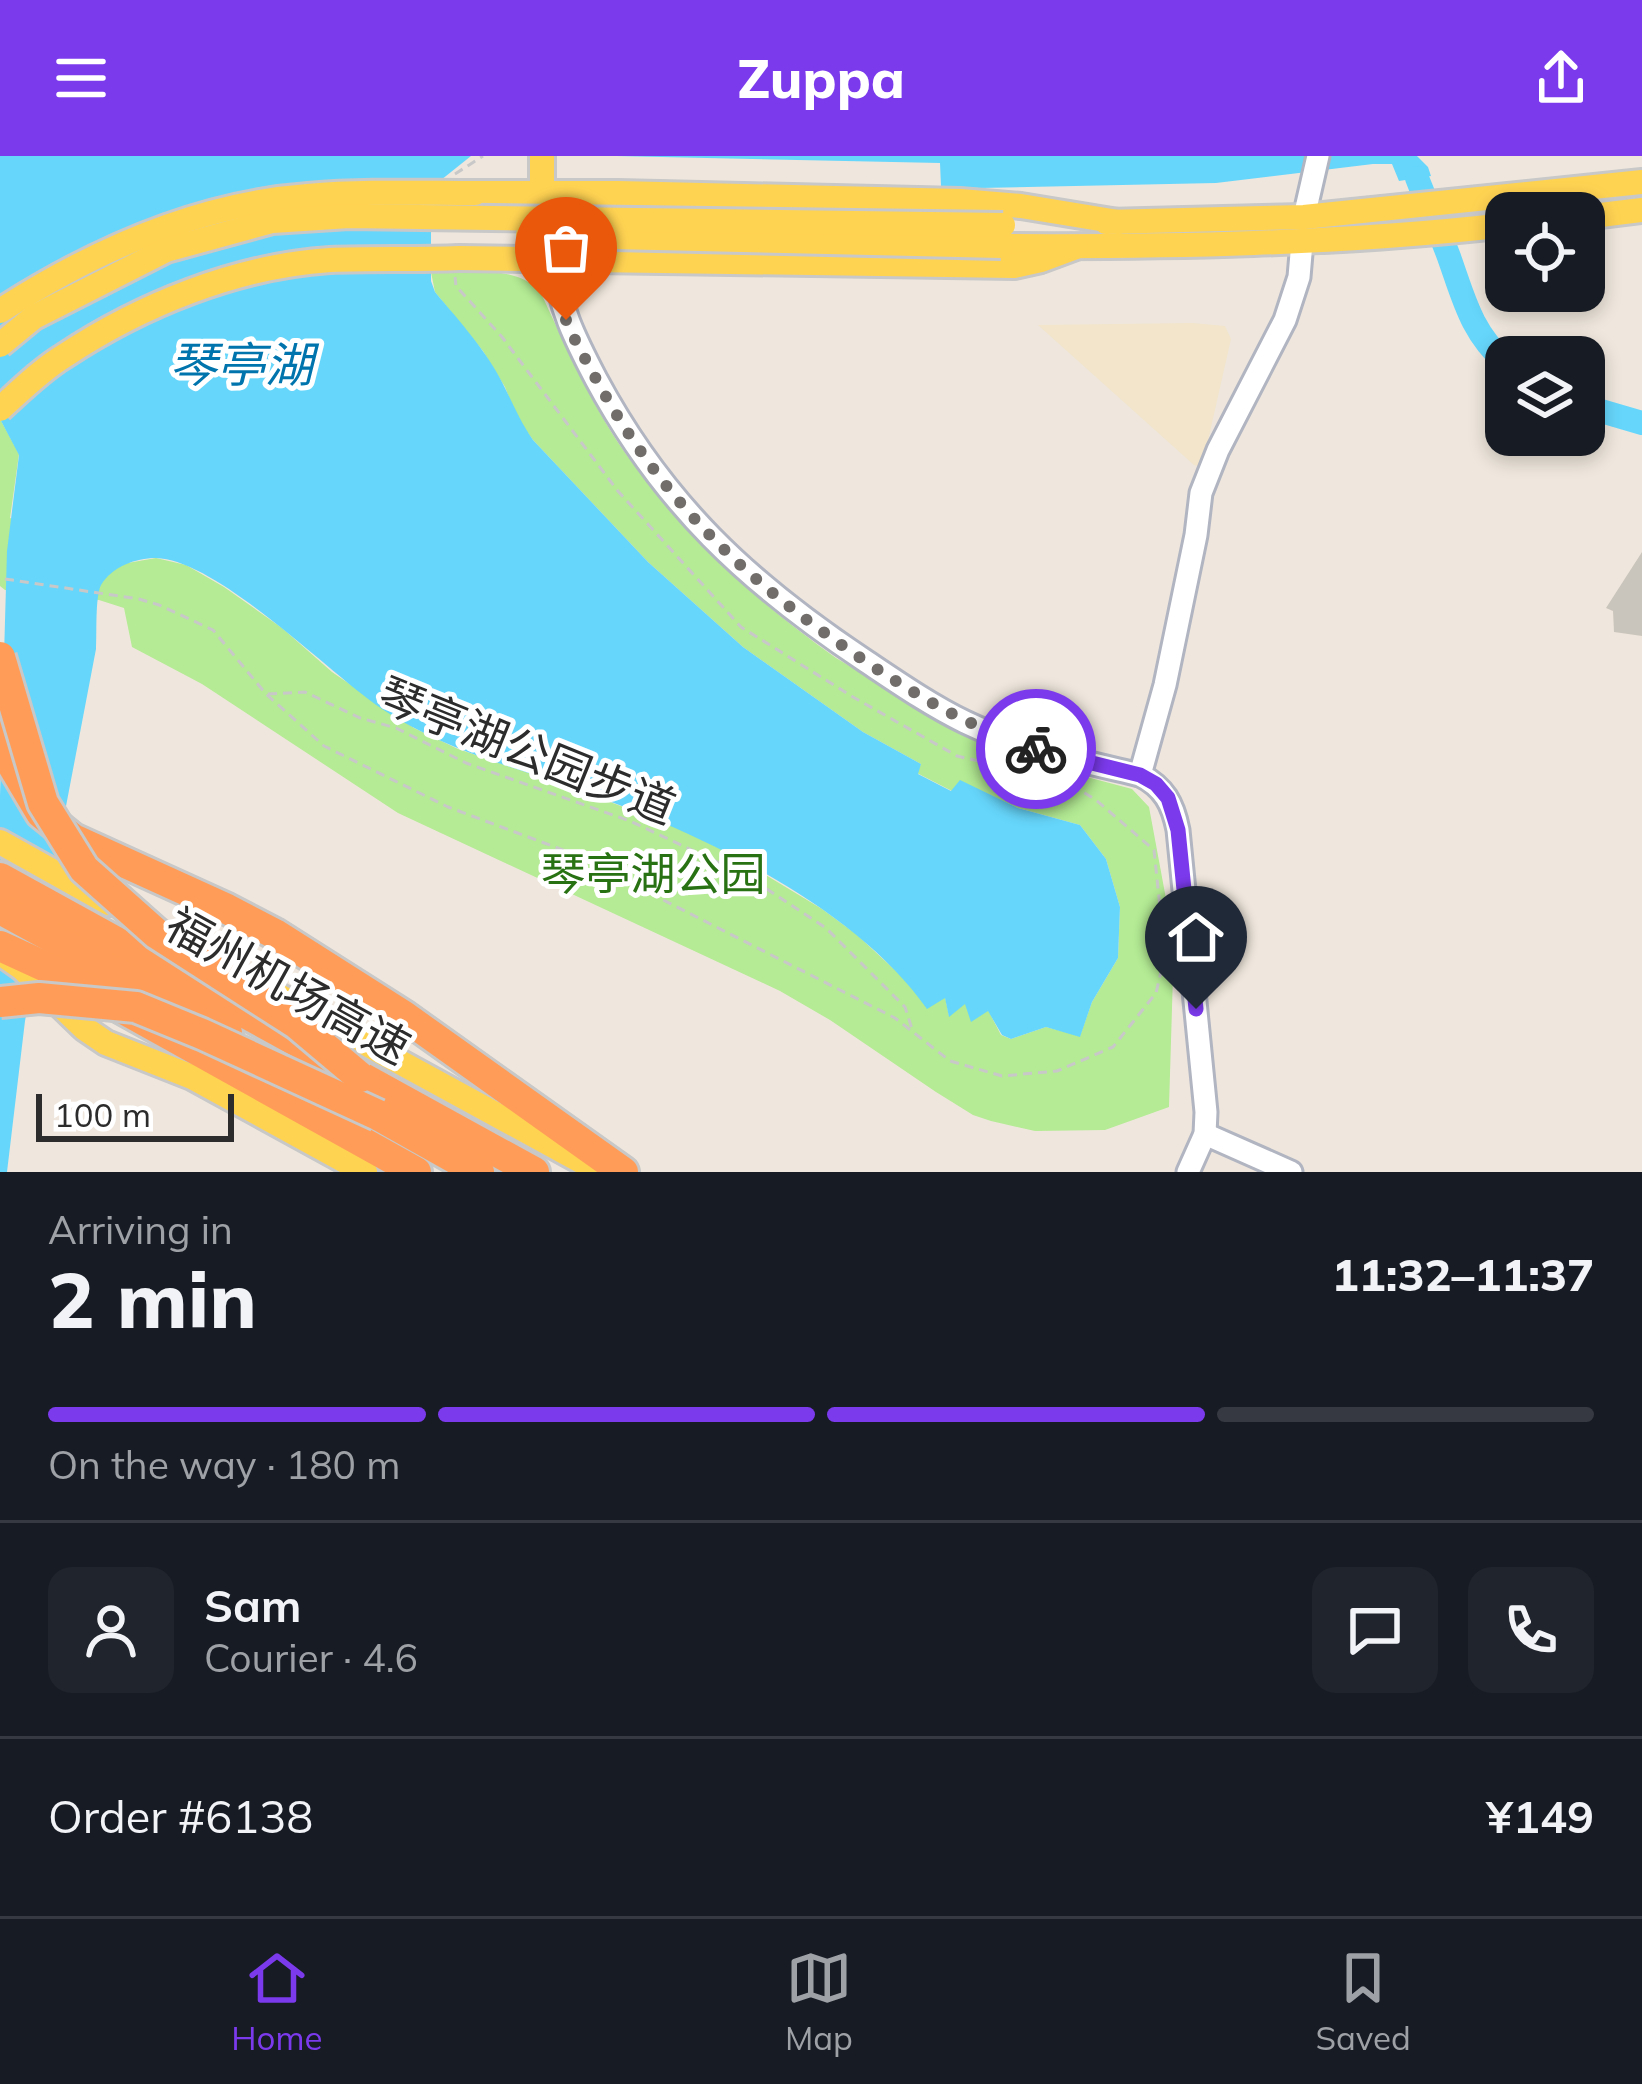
<!DOCTYPE html>
<html lang="en">
<head>
<meta charset="utf-8">
<style>
  body { margin:0; font-family:Mulish,"Noto Sans SC",sans-serif; background:#20242c; color:#f1f3f6; height:100vh; display:flex; flex-direction:column; font-size:45px; white-space:nowrap }
  * { box-sizing:border-box; margin:0 }
  p { font-size:39px; color:#9ea1a6 }
  .icon { flex:none; width:66px; height:66px; fill:none; stroke:currentColor; stroke-width:2; stroke-linecap:round; stroke-linejoin:round }
  .map { position:relative; height:1016px; overflow:hidden }
  .panel { display:flex; flex-direction:column; background:#171b24; flex:1 }
  .panel>* { flex:none }
  .tools { position:absolute; left:1485px; top:36px; display:grid; gap:24px }
  .tools a { display:grid; place-items:center; width:120px; height:120px; border-radius:24px; background:#171b24; box-shadow:0 6px 18px #0003; font-size:60px }
  .scale { position:absolute; left:36px; bottom:30px; width:198px; box-sizing:border-box; padding-left:12px; border:6px solid #2c2c2c; border-top:0; font-size:33px; line-height:42px; white-space:nowrap; color:#2c2c2c; -webkit-text-stroke:9px #fff; paint-order:stroke }
  .pin { position:absolute; display:grid; place-items:center; width:102px; height:102px; color:#fff; margin:-123px -51px; border-radius:50% 50% 50% 0; rotate:-45deg; box-shadow:0 0 12px #0007 }
  .pin .icon { rotate:45deg }
  .courier { position:absolute; display:grid; place-items:center; width:120px; height:120px; margin:-60px; border:9px solid #7c3aed; border-radius:50%; background:#fff; color:#222; box-shadow:0 3px 15px #0007 }
  .overview em { font-style:normal; font-weight:800 }
  .overview div { display:flex; flex-direction:column-reverse }
  .overview { display:flex; align-items:center; justify-content:space-between; height:204px; padding:0 48px }
  h1 { font-size:78px; font-weight:800; line-height:90px }
  .bar { display:grid; grid-template-columns:repeat(4,1fr); gap:18px 12px; align-content:center; height:144px; padding:0 48px }
  .bar i { height:15px; border-radius:9px; background:#363941 }
  .bar .active { background:#7c3aed }
  .bar p { grid-column:span 4 }
  .line { display:flex; align-items:center; gap:30px; padding:0 48px; border-top:3px solid #363941 }
  .line div { flex:1 }
  .round { display:grid; place-items:center; flex:none; width:126px; height:126px; border-radius:24px; background:#20242c }
  header { display:flex; justify-content:space-between; align-items:center; height:156px; padding:0 48px; background:#7c3aed; color:#fff; font-size:54px; font-weight:800 }
  .dock { display:flex; justify-content:space-around; align-items:center; height:168px; border-top:3px solid #363941; background:#171b24; font-size:33px; color:#9ea1a6 }
  .dock a { display:grid; justify-items:center; gap:6px }
  .dock .active { color:#7c3aed }
  .map>svg:first-child { display:block }
  .education { fill:#f2e5cb }
  .green { fill:#b4eb94 }
  .water { fill:#66d6fb }
  .lines { fill:none; stroke-linecap:round; stroke-linejoin:round }
  .river { stroke:#66d6fb; stroke-width:24 }
  .building { fill:#cac5bc }
  .minor-casing { stroke:#b1b4c1; stroke-width:27 }
  .major-casing { stroke:#c8c8c8; stroke-width:30 }
  .highway-casing { stroke:#c8c8c8; stroke-width:36 }
  .path { stroke:#c8c8c8; stroke-width:3; stroke-dasharray:9 6; stroke-linecap:butt }
  .minor { stroke:#fff; stroke-width:21 }
  .major { stroke:#ffd352; stroke-width:24 }
  .highway { stroke:#ff9d58; stroke-width:30 }
  .major-bridge-casing { stroke:#c8c8c8; stroke-width:30; stroke-linecap:butt }
  .highway-bridge-casing { stroke:#c8c8c8; stroke-width:36; stroke-linecap:butt }
  .major-bridge { stroke:#ffd352; stroke-width:24 }
  .highway-bridge { stroke:#ff9d58; stroke-width:30 }
  .done { stroke:#706d6a; stroke-width:12; stroke-dasharray:0 21.6 }
  .route { stroke:#7c3aed; stroke-width:15 }
  .labels { text-anchor:middle; stroke-width:10; stroke-linejoin:round; paint-order:stroke }
  .street-label { font-size:45px; fill:#2c2c2c; stroke:#fff }
  .park-label { font-size:45px; fill:#297213; stroke:#fff }
  .water-label { font-size:48px; font-style:italic; fill:#0074ac; stroke:#fff }
</style>
</head>
<body>
<header><svg class="icon" aria-label="menu" viewBox="0 0 24 24"><path d="M4 6h16M4 12h16M4 18h16"/></svg>Zuppa<svg class="icon" aria-label="share" viewBox="0 0 24 24"><path d="M12 15V3M7 8l5-5 5 5M5 13v7h14v-7"/></svg></header>
<div class="map">
<svg width="1642" height="1016" viewBox="0 0 1642 1016">
  <rect width="100%" height="100%" fill="#efe7dd"/>
  <path class="education" d="M1192,167l33,3 6,13 -29,128 -8,-2 -156,-140z"/>
  <path class="green" d="M431,116c36,1 82,-8 109,19 26,56 51,113 86,163 60,83 127,145 210,204l96,57 70,35 55,19 75,20 17,18 25,135 -5,165 -64,23 -70,1 -44,-10 -18,-6 -37,-23 -106,-72 -50,-29 -382,-178 -196,-129 -70,-37 -8,-39 -25,-8 -94,-10 -5,-4v-167l19,35 -9,64 112,46 34,-6 30,7 38,22 58,41 50,44 82,56 44,21 112,38 104,39 57,28 91,55 34,25 55,51 34,12 4,19 16,-13 23,7 13,25 10,4 35,-12 34,9 12,-34 26,-44 2,-51 -14,-48 -26,-34 -62,-17 -58,-27 -8,10 -35,-18 4,-9 -58,-32 -120,-85 -95,-85 -115,-122 -16,-22 -12,-31 -22,-36 -48,-59z"/>
  <g class="water">
    <path d="M0,0h471l-30,24 -10,20v81l4,11c25,30 53,60 70,96 9,18 16,35 28,52l115,122 95,85 120,85 58,32 -3,10 33,17 9,-11 58,28 62,17 26,34 14,48 -2,51 -26,44 -12,35 -34,-10 -35,12 -9,-4 -14,-24 -17,11 -6,-18 -16,13 -4,-19 -18,11c-75,-107 -239,-182 -360,-223 -64,-22 -128,-39 -185,-77 -54,-37 -164,-149 -226,-151 -21,0 -44,9 -55,27 -6,12 -4,49 -5,64l-71,372 -18,151h-7v-376l7,-245 12,-96 -19,-36z"/>
    <path d="M616,0h801l11,11 3,9 -32,5 -7,-17h-19l-157,19 -237,5 -38,-2 -1,-23z"/>
  </g>
  <g class="lines">
    <g class="river">
      <path d="M1417,22c10,26 22,52 32,79 15,42 22,75 57,106"/>
      <path d="M1584,250l58,17"/>
    </g>
  </g>
  <path class="building" d="M1642,396v84l-28,-4 -1,-21 -7,-3z"/>
  <g class="lines">
    <g class="minor-casing">
      <g id="minor">
        <path d="M1304,61l14,-61"/>
        <path d="M554,104c4,45 21,79 42,119 67,125 151,203 268,281 33,22 66,45 101,62 56,27 116,39 175,53 24,12 33,29 38,55l28,282 -1,22 -17,38"/>
        <path d="M1140,619l25,-90 31,-150 5,-42 17,-43 67,-130 14,-43 3,-35"/>
        <path d="M1205,978l86,38"/>
      </g>
    </g>
    <g class="major-casing">
      <g id="major">
        <path d="M475,37h143l342,8 61,5 97,16"/>
        <path d="M542,53v-53"/>
        <path d="M1584,61l58,-7"/>
        <path d="M1106,66l198,-5 338,-35"/>
        <path d="M1001,90c169,1 337,-2 505,-21"/>
        <path d="M459,102l555,8 27,-6 35,-13"/>
        <path d="M0,686l109,61"/>
        <path d="M5,800l17,12 62,60 22,15 86,34 173,95"/>
        <path d="M266,833l335,183"/>
      </g>
    </g>
    <g class="highway-casing">
      <g id="highway">
        <path d="M0,566l13,44 28,47 32,26 154,70 48,25 129,82 219,156"/>
        <path d="M0,722l534,294"/>
        <path d="M0,753l227,124"/>
        <path d="M0,790l57,26 359,200"/>
        <path d="M358,948l121,68"/>
      </g>
    </g>
    <g class="path">
      <path d="M455,18l28,-18"/>
      <path d="M5,423l134,20 20,6 54,25 53,64 58,52 124,61 123,46 324,165 55,43 52,15 55,-5 56,-24 43,-54 9,-38 -11,-105 -58,-50 -31,-19 -108,-25 -104,-59 -112,-70 -124,-137 -115,-153 -46,-51 -1,-9"/>
      <path d="M268,538l37,-2 55,26 36,10 70,35 164,58 117,55 79,52 79,79 7,22"/>
    </g>
    <use href="#minor" class="minor"/>
    <use href="#major" class="major"/>
    <use href="#highway" class="highway"/>
    <g class="major-bridge-casing">
      <g id="major-bridge">
        <path d="M528,79l473,11"/>
        <path d="M0,155c93,-60 197,-107 308,-115 56,-5 111,-3 167,-3"/>
        <path d="M0,189l34,-28 132,-67 106,-29 77,-5 654,9"/>
        <path d="M0,253c20,-18 41,-39 64,-53 77,-51 173,-90 266,-96 43,-2 86,0 129,-2"/>
      </g>
    </g>
    <g class="highway-bridge-casing">
      <g id="highway-bridge">
        <path d="M0,501l43,146 41,66 73,65 140,90 63,53"/>
        <path d="M0,846l39,-4 97,9 66,27 176,81"/>
      </g>
    </g>
    <use href="#major-bridge" class="major-bridge"/>
    <use href="#highway-bridge" class="highway-bridge"/>
  </g>
  <g class="lines">
    <path class="done" d="M566,164c8,20 19,38 29,57 68,126 152,205 270,284 55,37 109,68 171,88"/>
    <path class="route" d="M1036,593l104,26 16,9 12,14 10,32 18,179"/>
  </g>
  <g class="labels">
    <g class="street-label">
      <text transform="translate(527 595) rotate(22)" y="16">琴亭湖公园步道</text>
      <text transform="translate(288 830) rotate(29)" y="16">福州机场高速</text>
    </g>
    <g class="park-label">
      <text x="653" y="734">琴亭湖公园</text>
    </g>
    <g class="water-label">
      <text x="241" y="226">琴亭湖</text>
    </g>
  </g>
</svg>
<div class="tools">
<a><svg class="icon" aria-label="locate" viewBox="0 0 24 24"><circle cx="12" cy="12" r="6"/><path d="M12 2v4M12 18v4M2 12h4M18 12h4"/></svg></a>
<a><svg class="icon" aria-label="layers" viewBox="0 0 24 24"><path d="M12 4l9 5-9 5-9-5zM3 14l9 5 9-5"/></svg></a>
</div>
<div class="scale">100 m</div>
<div class="pin" style="left:566px;top:164px;background:#ea580c"><svg class="icon" aria-label="bag" viewBox="0 0 24 24"><path d="M5 8h14l-1 12H6zM9 8a3 3 0 0 1 6 0"/></svg></div>
<div class="pin" style="left:1196px;top:853px;background:#1f2937"><svg class="icon" aria-label="home" viewBox="0 0 24 24"><path d="M3 11l9-7 9 7M6 9v11h12V9"/></svg></div>
<div class="courier" style="left:1036px;top:593px"><svg class="icon" aria-label="bike" viewBox="0 0 24 24"><circle cx="6" cy="16" r="4"/><circle cx="18" cy="16" r="4"/><path d="M6 16l4-8h5l3 8M10 8l3 8H6M13 5h3"/></svg></div>
</div>
<section class="panel">
<div class="overview"><div><h1>2 min</h1><p>Arriving in</p></div><em>11:32–11:37</em></div>
<div class="bar"><i class="active"></i><i class="active"></i><i class="active"></i><i></i><p>On the way · 180 m</p></div>
<div class="line" style="height:216px"><a class="round"><svg class="icon" aria-label="person" viewBox="0 0 24 24"><circle cx="12" cy="8" r="4"/><path d="M4 21q1-7 8-7t8 7"/></svg></a><div><b>Sam</b><p>Courier · 4.6</p></div><a class="round"><svg class="icon" aria-label="chat" viewBox="0 0 24 24"><path d="M4 5h16v11H9l-5 4z"/></svg></a><a class="round"><svg class="icon" aria-label="phone" viewBox="0 0 24 24"><path d="M5 4h4l2 5-3 2q2 4 5 5l2-3 5 2v4C11 20 4 13 5 4z"/></svg></a></div>
<div class="line" style="height:156px"><div>Order #6138</div><b>¥149</b></div>
</section>
<nav class="dock">
<a class="active"><svg class="icon" aria-label="home" viewBox="0 0 24 24"><path d="M3 11l9-7 9 7M6 9v11h12V9"/></svg>Home</a>
<a><svg class="icon" aria-label="map" viewBox="0 0 24 24"><path d="M3 6l6-2 6 2 6-2v14l-6 2-6-2-6 2zM9 4v14M15 6v14"/></svg>Map</a>
<a><svg class="icon" aria-label="saved" viewBox="0 0 24 24"><path d="M7 4h10v16l-5-4-5 4z"/></svg>Saved</a>
</nav>
</body>
</html>
